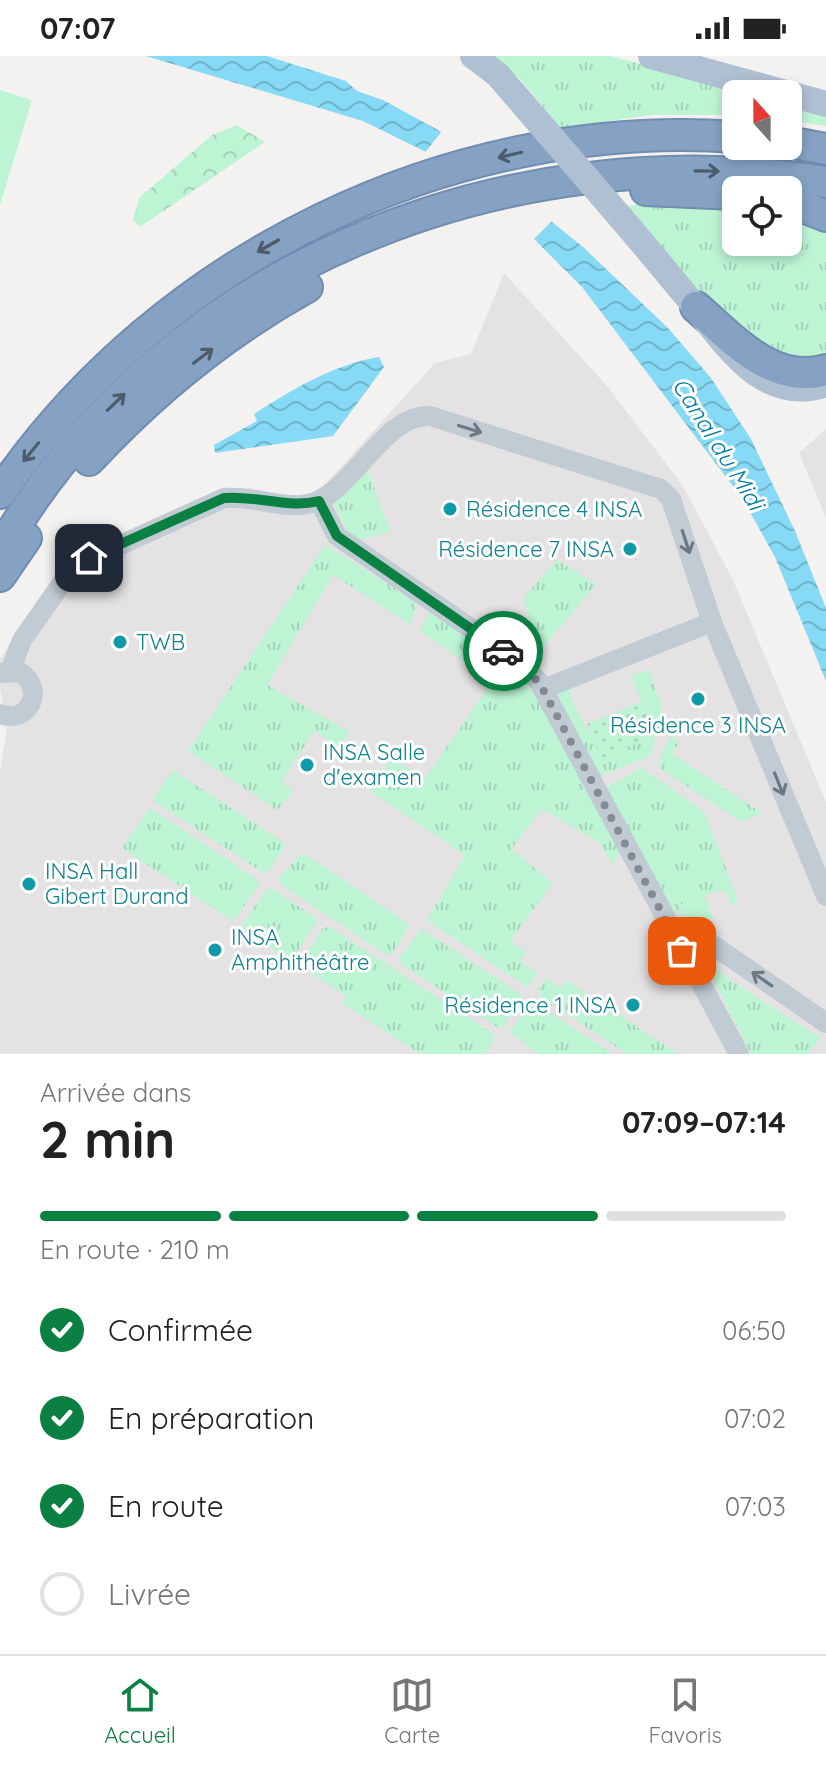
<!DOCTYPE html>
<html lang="fr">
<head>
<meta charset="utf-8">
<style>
  body { margin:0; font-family:Quicksand,sans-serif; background:#f6f6f6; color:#222; height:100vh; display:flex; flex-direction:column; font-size:30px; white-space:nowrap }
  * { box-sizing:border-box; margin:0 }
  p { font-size:26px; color:#767676 }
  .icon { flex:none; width:44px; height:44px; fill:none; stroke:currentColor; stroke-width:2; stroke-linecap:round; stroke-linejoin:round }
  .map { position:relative; height:998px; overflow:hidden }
  .drawer { display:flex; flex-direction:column; background:#fff; flex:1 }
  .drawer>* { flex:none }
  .needle { width:52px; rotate:339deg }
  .fabs { position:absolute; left:722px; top:24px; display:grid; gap:16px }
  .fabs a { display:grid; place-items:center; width:80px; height:80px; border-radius:12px; background:#fff; box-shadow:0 4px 12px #0003; font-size:40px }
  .pin { position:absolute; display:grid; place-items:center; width:68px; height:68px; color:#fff; margin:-34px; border-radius:16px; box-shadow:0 4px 12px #0006 }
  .courier { position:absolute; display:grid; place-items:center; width:80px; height:80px; margin:-40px; border:6px solid #0b8043; border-radius:50%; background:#fff; color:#222; box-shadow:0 2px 10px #0007 }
  .overview em { font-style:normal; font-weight:800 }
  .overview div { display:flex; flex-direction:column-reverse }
  .overview { display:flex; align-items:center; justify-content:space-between; height:136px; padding:0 40px }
  h1 { font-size:52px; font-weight:800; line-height:60px }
  .bar { display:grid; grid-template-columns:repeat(4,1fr); gap:12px 8px; align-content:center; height:96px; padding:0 40px }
  .bar i { height:10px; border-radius:6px; background:#e0e0e0 }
  .bar .on { background:#0b8043 }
  .bar p { grid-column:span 4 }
  ol { padding:0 40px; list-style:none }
  li { display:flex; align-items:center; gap:24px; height:88px }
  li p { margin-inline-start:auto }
  li .icon { padding:8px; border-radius:50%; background:#0b8043; color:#fff; stroke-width:4 }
  li:last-child { color:#767676 }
  li i { width:44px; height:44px; border:4px solid #e0e0e0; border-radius:50% }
  .status { display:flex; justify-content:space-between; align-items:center; height:56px; padding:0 40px; background:#fff; direction:ltr }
  .status svg { height:22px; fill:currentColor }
  .tabs { display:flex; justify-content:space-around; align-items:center; height:112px; border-top:2px solid #e0e0e0; background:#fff; font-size:22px; color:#767676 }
  .tabs a { display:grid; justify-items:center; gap:4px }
  .tabs .on { color:#0b8043 }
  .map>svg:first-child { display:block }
  .education { fill:#e5e2e3 }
  .grass { fill:url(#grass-tufts) }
  .forest { fill:url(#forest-crowns) }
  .park { fill:url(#park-dots) }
  .pitch { fill:#bdf4d4 }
  .water { fill:url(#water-waves) }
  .pier { fill:#f4f1f1 }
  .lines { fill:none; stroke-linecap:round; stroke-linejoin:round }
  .highway-casing { stroke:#708cb0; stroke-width:34 }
  .minor { stroke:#c1cbd4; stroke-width:20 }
  .major { stroke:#afc0d2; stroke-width:26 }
  .highway { stroke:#85a2c4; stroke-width:30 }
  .major-bridge { stroke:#afc0d2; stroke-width:26 }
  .oneway { stroke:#4d5c6b }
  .oneway2 { stroke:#6c7884 }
  .done { stroke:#848b93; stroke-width:8; stroke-dasharray:0 14.4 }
  .route { stroke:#0b8043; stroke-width:10 }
  .culture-dot { fill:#0f9aa8; stroke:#fff; stroke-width:3 }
  .labels { text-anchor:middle; stroke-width:6; stroke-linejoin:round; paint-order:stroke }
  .culture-label { font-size:22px; fill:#0d838f; stroke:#fff; text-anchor:start }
  .water-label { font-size:24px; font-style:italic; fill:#037ba2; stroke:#fff }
</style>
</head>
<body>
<div class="status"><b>07:07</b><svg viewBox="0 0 49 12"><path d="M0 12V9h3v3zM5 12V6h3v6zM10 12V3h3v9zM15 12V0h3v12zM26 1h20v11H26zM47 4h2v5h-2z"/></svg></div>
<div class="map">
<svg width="826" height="998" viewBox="0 0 826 998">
  <defs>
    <pattern id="grass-tufts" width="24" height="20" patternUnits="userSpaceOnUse" patternTransform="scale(2)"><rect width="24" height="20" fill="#bdf4d4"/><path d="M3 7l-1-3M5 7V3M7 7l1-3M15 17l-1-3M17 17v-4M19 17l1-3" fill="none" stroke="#a4d3b9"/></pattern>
    <pattern id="forest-crowns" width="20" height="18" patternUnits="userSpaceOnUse" patternTransform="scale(2)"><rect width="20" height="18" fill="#bdf4d4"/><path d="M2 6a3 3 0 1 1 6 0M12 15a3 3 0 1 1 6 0" fill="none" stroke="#a4d3b9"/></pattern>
    <pattern id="park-dots" width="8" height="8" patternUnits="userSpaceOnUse" patternTransform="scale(2)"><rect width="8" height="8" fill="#bdf4d4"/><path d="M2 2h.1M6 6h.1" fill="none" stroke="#a4d3b9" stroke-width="1.8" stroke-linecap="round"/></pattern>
    <pattern id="water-waves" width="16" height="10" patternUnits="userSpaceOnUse" patternTransform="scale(2)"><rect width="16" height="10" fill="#86daf5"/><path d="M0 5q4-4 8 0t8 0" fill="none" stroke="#6fb3ca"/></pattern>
  </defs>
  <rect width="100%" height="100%" fill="#f4f1f1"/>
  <g class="education">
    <path d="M504,217l104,114 75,99 50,94 93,222v252h-826v-284l7,-42 -7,-40v-29l68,-102 150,-66 32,-3 40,8 28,-4 117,-129 36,-9z"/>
    <path d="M826,373v89l-27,-65z"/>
  </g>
  <g class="grass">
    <path d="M493,0h117l144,38h-18v21h-85l-91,13 -40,-49z"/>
    <path d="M788,47l38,11v12l-38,-6z"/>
    <path d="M669,146l67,5v35h52v-24l38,11v128c-69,22 -161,-103 -201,-151z"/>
    <path d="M368,415l22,60 -37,11 -20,-40z"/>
    <path d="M325,489l92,57 -6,23 -78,-50 -66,110 83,47 -10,15 -26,-16 -33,51 13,9 -17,19 -89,-59z"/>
    <path d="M557,504l39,24 -56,67 -17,-53z"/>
    <path d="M430,557l90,60 27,42 73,137 -8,13 -12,-22 -58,-34 -31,40 42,34 -43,58 16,11 -6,10 17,11 -10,14 -100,-67 38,-65 -94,-63 20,-33 35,18 66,-95 -73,-52z"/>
    <path d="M649,614l18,55 -12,11 -4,19 -52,22 -45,-85 17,-6 2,6 -4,2c10,23 22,38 32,64l54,-22 -24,-61z"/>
    <path d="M671,680l8,7 -7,11 90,59 -21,9 -80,-53 -2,-9z"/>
    <path d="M642,712l62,44 34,88 -6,7 -5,-14 -7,-3 -39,14 1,5 -4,2 3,16 -77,-139z"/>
    <path d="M173,714l110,72 2,4 -17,26h-6l-110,-72z"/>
    <path d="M150,752l108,72 1,5 -23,33 -5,2 -109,-72z"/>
    <path d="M299,800h9l101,68 -16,30 -6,1 -107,-71 -1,-6z"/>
    <path d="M272,833l43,28 1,6 -22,33 -8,2 -42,-28 -1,-6 23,-34z"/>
    <path d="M330,871l163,107 1,7 -9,13h-65l-78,-51 4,-7 -44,-29 -1,-5 22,-34z"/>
    <path d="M421,873l100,65 -18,33 -5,1 -97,-64 -2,-6z"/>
    <path d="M705,907l115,75 -12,16h-57z"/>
    <path d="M546,922l15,10 5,-8 112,74h-51l-85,-56 -4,-9z"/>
    <path d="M534,946l79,52h-75l-28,-22 19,-29z"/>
  </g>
  <path class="forest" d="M237,69l28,17 -125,85 -7,-7 6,-22 73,-63z"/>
  <path class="park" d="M641,646l14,34 -54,22 -14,-34z"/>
  <g class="pitch">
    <path d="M0,34l32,10 -32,105z"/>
    <path d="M705,839l8,23 -27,10 -6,-23z"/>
  </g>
  <g class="water">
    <path d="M146,0h121l79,25 11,10 26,9 55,30 145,117 85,81 43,50 40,61 44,92 31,77v73l-51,-124 -33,-59 -160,-211 -48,-48 -108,-87 -63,-31z"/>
    <path d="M379,301l5,10 -51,69 -118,17 -1,-8 43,-24 -3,-7c37,-24 81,-50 125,-57z"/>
  </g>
  <path class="pier" d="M443,74l112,88 -24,24 -108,-87z"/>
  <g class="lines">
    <g class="highway-casing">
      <g id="highway">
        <path d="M788,86l38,7"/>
        <path d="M646,134l90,4"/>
        <path d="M788,145l38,15"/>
        <path d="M696,251c36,31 77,79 130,63"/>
        <path d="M89,404c63,-68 137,-128 218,-173"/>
        <path d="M0,437c161,-236 452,-376 736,-356"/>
        <path d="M0,495c166,-286 506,-419 826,-369"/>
        <path d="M0,520l26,-38"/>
      </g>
    </g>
    <g class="minor">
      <path d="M319,445l18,35 181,125 21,21 200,372"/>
      <path d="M10,615l12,-31 52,-74 150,-68c29,-3 67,15 93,3 38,-16 70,-88 113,-85l231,73 10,10 41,123 114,274"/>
      <path d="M0,617l20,-1c26,17 9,53 -20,42"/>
      <path d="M543,633l169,-67"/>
      <path d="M682,895l31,-6 113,78"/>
    </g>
    <g class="major">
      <path d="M473,0l25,19 37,43"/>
      <path d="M651,0l175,48"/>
      <path d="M621,162c24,28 48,57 72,86 33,40 70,102 133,80"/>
    </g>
    <use href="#highway" class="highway"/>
    <path class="major-bridge" d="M535,62l86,100"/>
  </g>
  <defs><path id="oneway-shaft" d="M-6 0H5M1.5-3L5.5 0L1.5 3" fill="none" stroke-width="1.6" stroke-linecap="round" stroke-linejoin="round" transform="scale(2)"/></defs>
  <g class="oneway">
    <use href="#oneway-shaft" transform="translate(510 99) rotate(167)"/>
    <use href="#oneway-shaft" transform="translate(707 115) rotate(1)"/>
    <use href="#oneway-shaft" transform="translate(268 190) rotate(150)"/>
    <use href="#oneway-shaft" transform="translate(203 300) rotate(-37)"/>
    <use href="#oneway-shaft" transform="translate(116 346) rotate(-44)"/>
    <use href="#oneway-shaft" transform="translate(31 396) rotate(129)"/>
  </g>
  <g class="oneway2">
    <use href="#oneway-shaft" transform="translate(470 373) rotate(17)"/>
    <use href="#oneway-shaft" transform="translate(686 486) rotate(72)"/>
    <use href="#oneway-shaft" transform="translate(779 728) rotate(68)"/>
    <use href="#oneway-shaft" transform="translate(762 923) rotate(-145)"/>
  </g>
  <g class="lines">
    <path class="done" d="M503,595l36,31 143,269"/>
    <path class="route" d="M89,502l135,-60c32,-3 64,11 95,3l18,35 166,115"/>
  </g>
  <g class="culture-dot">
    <circle cx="450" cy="453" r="8"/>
    <circle cx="630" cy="493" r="8"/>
    <circle cx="120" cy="586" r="8"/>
    <circle cx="698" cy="643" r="8"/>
    <circle cx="307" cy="709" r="8"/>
    <circle cx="29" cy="828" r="8"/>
    <circle cx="215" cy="894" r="8"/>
    <circle cx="633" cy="949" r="8"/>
  </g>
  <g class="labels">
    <g class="culture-label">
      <text x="466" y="461">Résidence 4 INSA</text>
      <text x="614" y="501" text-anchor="end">Résidence 7 INSA</text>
      <text x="136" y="594">TWB</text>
      <text x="698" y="677" text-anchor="middle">Résidence 3 INSA</text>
      <text x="323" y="704">INSA Salle<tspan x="323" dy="25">d'examen</tspan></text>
      <text x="45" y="823">INSA Hall<tspan x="45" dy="25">Gibert Durand</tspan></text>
      <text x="231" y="889">INSA<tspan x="231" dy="25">Amphithéâtre</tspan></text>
      <text x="617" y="957" text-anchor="end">Résidence 1 INSA</text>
    </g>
    <g class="water-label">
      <text transform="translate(718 388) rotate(58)" y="8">Canal du Midi</text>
    </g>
  </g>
</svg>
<div class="fabs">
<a><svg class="needle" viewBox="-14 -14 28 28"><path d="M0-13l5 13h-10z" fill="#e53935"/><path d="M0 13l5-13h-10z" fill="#767676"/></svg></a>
<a><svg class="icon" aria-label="locate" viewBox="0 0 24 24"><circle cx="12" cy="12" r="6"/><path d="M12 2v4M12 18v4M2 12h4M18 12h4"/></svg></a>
</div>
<div class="pin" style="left:682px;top:895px;background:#ea580c"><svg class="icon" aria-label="bag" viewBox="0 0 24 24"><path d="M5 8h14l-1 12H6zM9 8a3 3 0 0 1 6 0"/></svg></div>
<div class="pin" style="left:89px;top:502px;background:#1f2937"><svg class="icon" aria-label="home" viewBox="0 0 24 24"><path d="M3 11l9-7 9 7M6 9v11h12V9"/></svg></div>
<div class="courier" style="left:503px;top:595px"><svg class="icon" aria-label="car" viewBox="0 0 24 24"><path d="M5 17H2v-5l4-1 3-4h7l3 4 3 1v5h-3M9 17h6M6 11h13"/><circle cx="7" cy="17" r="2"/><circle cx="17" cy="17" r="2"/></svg></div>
</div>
<section class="drawer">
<div class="overview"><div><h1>2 min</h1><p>Arrivée dans</p></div><em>07:09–07:14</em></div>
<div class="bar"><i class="on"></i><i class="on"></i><i class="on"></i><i></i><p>En route · 210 m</p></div>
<ol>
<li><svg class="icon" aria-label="check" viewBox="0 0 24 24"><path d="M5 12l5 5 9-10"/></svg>Confirmée<p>06:50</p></li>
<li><svg class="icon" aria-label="check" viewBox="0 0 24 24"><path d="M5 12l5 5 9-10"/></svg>En préparation<p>07:02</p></li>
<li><svg class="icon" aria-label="check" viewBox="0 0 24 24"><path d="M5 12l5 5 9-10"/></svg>En route<p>07:03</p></li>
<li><i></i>Livrée</li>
</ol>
</section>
<nav class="tabs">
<a class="on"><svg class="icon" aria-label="home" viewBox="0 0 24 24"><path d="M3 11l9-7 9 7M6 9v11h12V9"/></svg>Accueil</a>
<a><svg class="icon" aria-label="map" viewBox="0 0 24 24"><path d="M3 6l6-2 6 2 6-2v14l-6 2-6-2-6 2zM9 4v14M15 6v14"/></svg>Carte</a>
<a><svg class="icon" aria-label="saved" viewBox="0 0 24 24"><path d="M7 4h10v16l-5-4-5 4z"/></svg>Favoris</a>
</nav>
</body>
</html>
